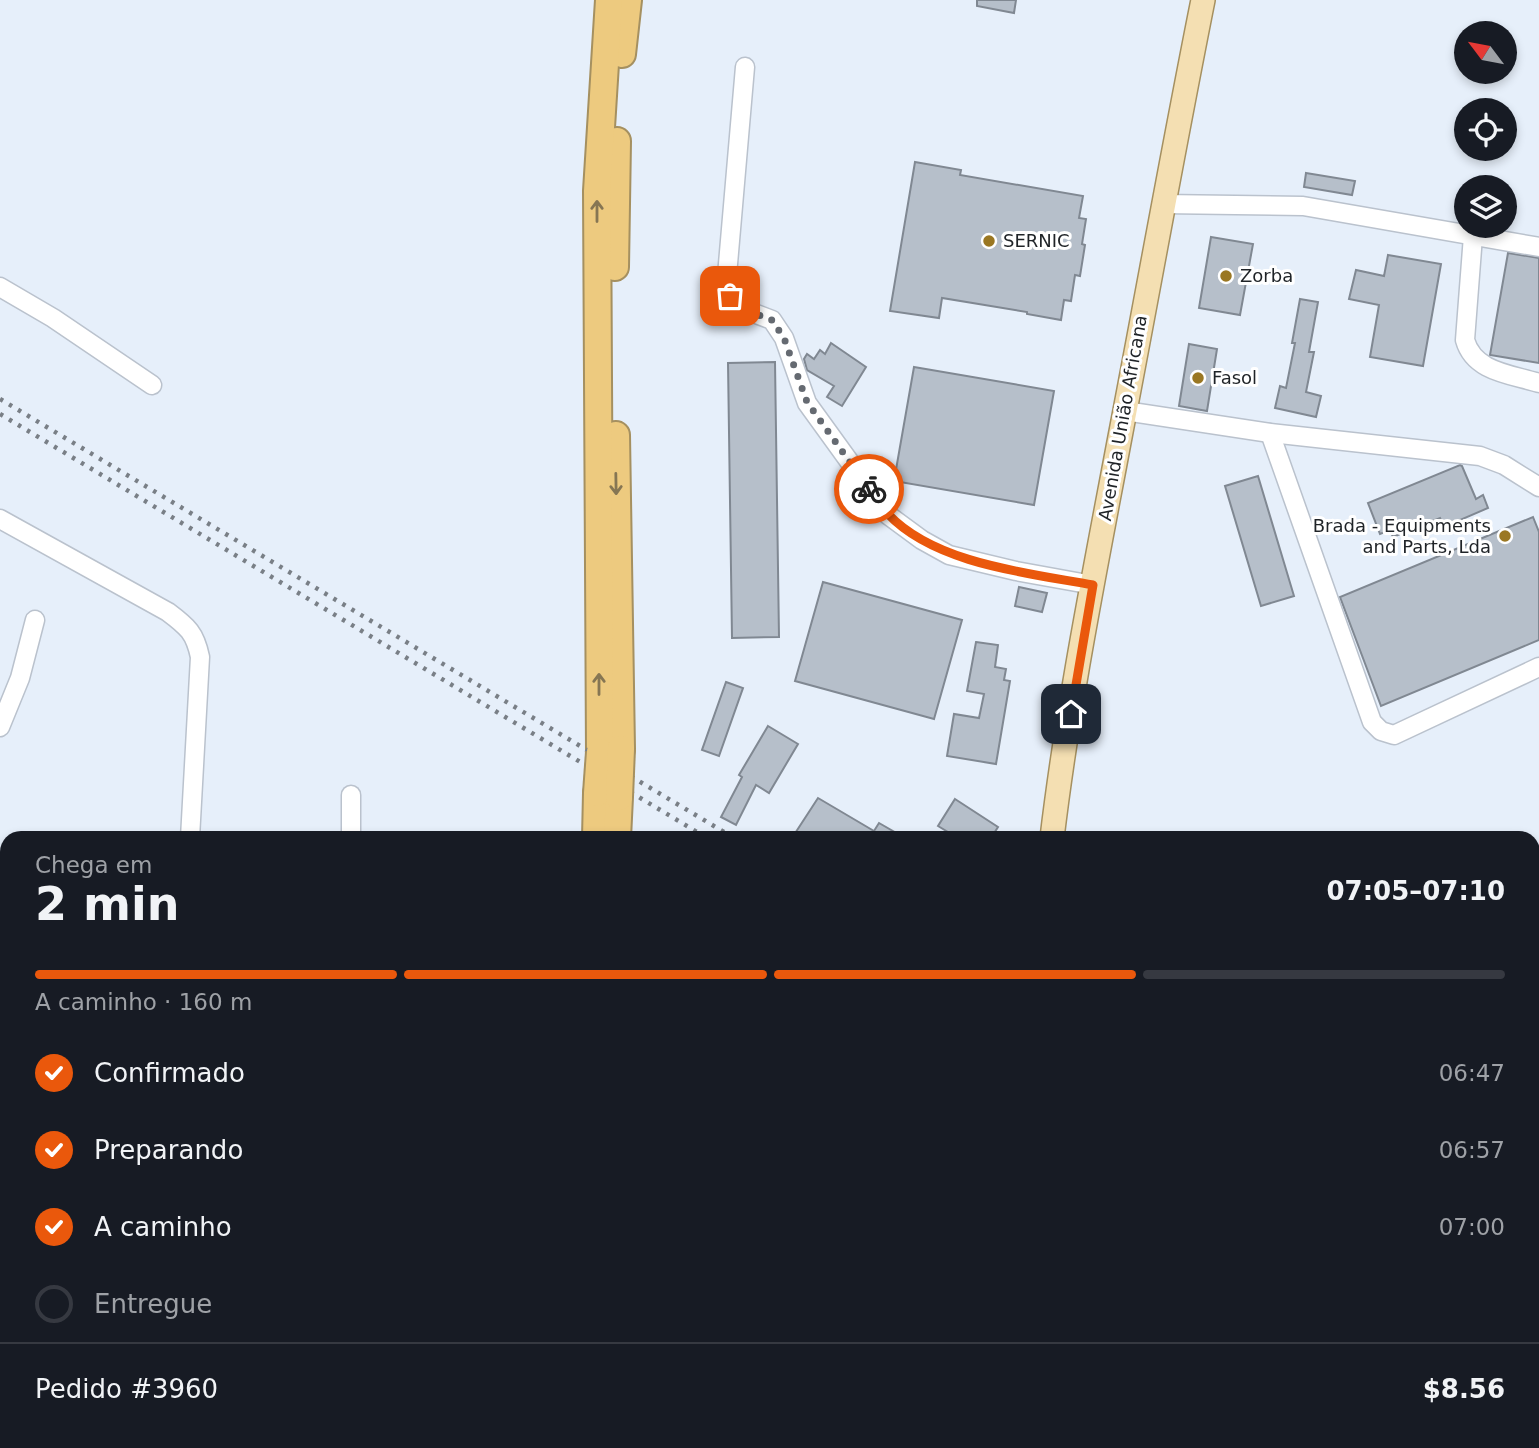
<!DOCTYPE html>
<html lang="pt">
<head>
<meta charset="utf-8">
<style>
  body { margin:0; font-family:"DejaVu Sans",sans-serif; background:#20242c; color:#f1f3f6; height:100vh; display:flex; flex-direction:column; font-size:26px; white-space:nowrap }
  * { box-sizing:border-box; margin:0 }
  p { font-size:23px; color:#9ea1a6 }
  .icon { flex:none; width:38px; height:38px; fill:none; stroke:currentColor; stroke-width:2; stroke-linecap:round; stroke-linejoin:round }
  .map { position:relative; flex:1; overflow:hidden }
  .sheet { position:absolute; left:0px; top:831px; width:1540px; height:618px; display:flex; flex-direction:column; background:#171b24; border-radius:21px 21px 0 0; box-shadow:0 4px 10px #0003 }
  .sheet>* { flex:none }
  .needle { width:46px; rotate:302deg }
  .controls { position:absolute; left:1454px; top:21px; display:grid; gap:14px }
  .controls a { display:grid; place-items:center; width:63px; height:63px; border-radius:50%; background:#171b24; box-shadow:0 4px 10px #0003; font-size:35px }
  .pin { position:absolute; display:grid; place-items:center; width:60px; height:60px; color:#fff; margin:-30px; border-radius:14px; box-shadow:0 4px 10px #0006 }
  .courier { position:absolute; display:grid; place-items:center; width:70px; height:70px; margin:-35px; border:5px solid #ea580c; border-radius:50%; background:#fff; color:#222; box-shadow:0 2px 9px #0007 }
  .head em { font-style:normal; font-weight:700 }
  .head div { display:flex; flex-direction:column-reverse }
  .head { display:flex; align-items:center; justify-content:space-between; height:119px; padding:0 35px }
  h1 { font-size:46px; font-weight:700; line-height:52px }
  .bar { display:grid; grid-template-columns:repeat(4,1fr); gap:10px 7px; align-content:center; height:84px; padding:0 35px }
  .bar i { height:9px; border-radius:5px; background:#363941 }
  .bar .current { background:#ea580c }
  .bar p { grid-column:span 4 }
  .line { display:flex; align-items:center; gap:18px; padding:0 35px; border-top:2px solid #363941 }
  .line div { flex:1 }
  ol { padding:0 35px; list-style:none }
  li { display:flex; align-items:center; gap:21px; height:77px }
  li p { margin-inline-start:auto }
  li .icon { padding:7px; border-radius:50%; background:#ea580c; color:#fff; stroke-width:4 }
  li:last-child { color:#9ea1a6 }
  li i { width:38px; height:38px; border:4px solid #363941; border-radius:50% }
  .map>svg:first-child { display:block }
  .building { fill:#b6bfca; stroke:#808892; stroke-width:2 }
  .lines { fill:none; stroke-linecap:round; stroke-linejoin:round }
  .minor-casing { stroke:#bac2cd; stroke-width:21 }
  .major-casing { stroke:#a59060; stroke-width:26 }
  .highway-casing { stroke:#a59060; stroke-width:30 }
  .minor { stroke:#fff; stroke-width:18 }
  .major { stroke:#f4dfb2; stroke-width:23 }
  .highway { stroke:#edca7f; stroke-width:26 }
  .rail { stroke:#797f86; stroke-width:4.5; stroke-dasharray:3.5 7; stroke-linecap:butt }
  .highway-bridge-casing { stroke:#a59060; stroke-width:30; stroke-linecap:butt }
  .highway-bridge { stroke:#edca7f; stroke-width:26 }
  .oneway { stroke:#867653 }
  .done { stroke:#656a71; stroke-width:7; stroke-dasharray:0 12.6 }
  .route { stroke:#ea580c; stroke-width:9 }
  .poi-dot { fill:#9a7722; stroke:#fff; stroke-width:2.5 }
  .labels { text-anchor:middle; stroke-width:6; stroke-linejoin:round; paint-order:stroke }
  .poi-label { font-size:18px; fill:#1f2327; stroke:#fff; text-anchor:start }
  .street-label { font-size:18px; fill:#1f2327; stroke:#fff }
</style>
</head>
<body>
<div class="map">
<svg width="1539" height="1448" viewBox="0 0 1539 1448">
  <rect width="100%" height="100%" fill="#e6effa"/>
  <g class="building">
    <path d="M977,0h39l-2,13 -37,-7z"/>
    <path d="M915,162l46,8 -1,5 123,21 -4,22 7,1 -4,25 3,1 -5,31 -5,-1 -4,26 -7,-1 -3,20 -34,-6v-2l-85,-14 -3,20 -49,-7z"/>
    <path d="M1306,173l49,8 -3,14 -48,-8z"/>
    <path d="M1211,237l42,7 -13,71 -41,-7z"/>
    <path d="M1508,253l31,5v105l-49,-8z"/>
    <path d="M1388,255l53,9 -18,102 -53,-9 9,-52 -30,-6 7,-29 28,6z"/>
    <path d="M1300,299l18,3 -9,50h5l-8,40 15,4 -5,21 -41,-9 5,-22 6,2 9,-45h-3z"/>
    <path d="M831,343l35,24 -24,39 -15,-9 7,-11 -27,-16 -3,-11 3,-5 7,5 6,-9 5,4z"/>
    <path d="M1189,344l28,5 -10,62 -28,-5z"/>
    <path d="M775,362l4,275 -47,1 -4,-275z"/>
    <path d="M914,367l140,24 -20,114 -140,-24z"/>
    <path d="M1460,465l2,1 14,33 7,-4 5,13 -44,19 -4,-9 -47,19 -3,-7 -10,4 -12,-31z"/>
    <path d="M1258,476l36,120 -33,10 -36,-120z"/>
    <path d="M1533,517l6,15v108l-158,66 -41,-109z"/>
    <path d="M823,582l139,38 -28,99 -139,-38z"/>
    <path d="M1019,587l28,6 -5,19 -27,-6z"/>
    <path d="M976,642l22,3 -3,22 11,2 -2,11 6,1 -14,83 -49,-8 7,-42 25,4 5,-24 -17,-3z"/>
    <path d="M726,682l17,6 -24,68 -17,-6z"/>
    <path d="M768,726l30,18 -29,49 -13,-8 -20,40 -15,-8 21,-40 -3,-2z"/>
    <path d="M818,798l56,33 5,-8 26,15h-113z"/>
    <path d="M955,799l43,28 -7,11h-33l-20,-12z"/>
  </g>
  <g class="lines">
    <g class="minor-casing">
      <g id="minor">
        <path d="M745,67l-19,220 9,19 37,14 12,18 23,65 81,112 34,25 27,15 67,16 77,14"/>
        <path d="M1162,204l141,2 236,41"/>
        <path d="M1473,236l-8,104c9,32 45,34 74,43"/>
        <path d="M0,287l53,31 99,67"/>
        <path d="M1125,411l145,22 210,23 24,9 35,22"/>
        <path d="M1270,433l102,289 9,9 13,4 145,-68"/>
        <path d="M0,519l168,93c20,15 27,21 32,45l-10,181"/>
        <path d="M0,727l20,-49 15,-58"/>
        <path d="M351,838v-43"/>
        <path d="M0,999l7,-7"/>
        <path d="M0,1049l7,6"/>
        <path d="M179,1442l1,6"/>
      </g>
    </g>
    <g class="major-casing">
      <g id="major">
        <path d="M1052,838c16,-134 43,-268 68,-401 28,-146 54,-292 83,-437"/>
        <path d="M1200,1442l2,6"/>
      </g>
    </g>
    <g class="highway-casing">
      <g id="highway">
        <path d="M622,54l6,-54"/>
        <path d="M615,267l2,-126"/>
        <path d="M616,435l5,314"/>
        <path d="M600,752l-3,-561 12,-191"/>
        <path d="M596,838l1,-45"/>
        <path d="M617,838l2,-41"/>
        <path d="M596,1442v6"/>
        <path d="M622,1442v6"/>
      </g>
    </g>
    <use href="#minor" class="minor"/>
    <use href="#major" class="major"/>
    <use href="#highway" class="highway"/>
    <g class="rail">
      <path d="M0,399l734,439"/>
      <path d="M0,414l707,424"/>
      <path d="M1533,1435l6,2"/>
      <path d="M1519,1442l14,6"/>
    </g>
    <g class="highway-bridge-casing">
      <g id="highway-bridge">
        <path d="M597,793l3,-41"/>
        <path d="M619,797l2,-48"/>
      </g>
    </g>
    <use href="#highway-bridge" class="highway-bridge"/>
  </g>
  <defs><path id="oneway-shaft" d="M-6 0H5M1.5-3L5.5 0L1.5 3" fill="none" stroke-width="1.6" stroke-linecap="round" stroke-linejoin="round" transform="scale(1.75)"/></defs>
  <g class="oneway">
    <use href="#oneway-shaft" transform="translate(597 211) rotate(-90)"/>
    <use href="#oneway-shaft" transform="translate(616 484) rotate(89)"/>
    <use href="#oneway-shaft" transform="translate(599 684) rotate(-90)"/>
  </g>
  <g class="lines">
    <path class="done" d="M730,296l5,10 37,14 12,18 23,64 62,87"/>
    <path class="route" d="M869,489c6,8 12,18 19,25 47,50 140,59 205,71l-22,129"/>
  </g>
  <g class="poi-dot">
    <circle cx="989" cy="241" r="7"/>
    <circle cx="1226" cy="276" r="7"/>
    <circle cx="1198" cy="378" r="7"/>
    <circle cx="1505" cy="536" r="7"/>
  </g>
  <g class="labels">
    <g class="poi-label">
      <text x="1003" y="247">SERNIC</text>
      <text x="1240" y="282">Zorba</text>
      <text x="1212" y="384">Fasol</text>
      <text x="1491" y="532" text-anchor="end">Brada - Equipments<tspan x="1491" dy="21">and Parts, Lda</tspan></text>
    </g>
    <g class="street-label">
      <text transform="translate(1123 418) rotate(-80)" y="6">Avenida União Africana</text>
    </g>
  </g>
</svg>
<div class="controls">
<a><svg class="needle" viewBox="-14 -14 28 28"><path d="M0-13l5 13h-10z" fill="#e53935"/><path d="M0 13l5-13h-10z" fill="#9ea1a6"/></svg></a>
<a><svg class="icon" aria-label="locate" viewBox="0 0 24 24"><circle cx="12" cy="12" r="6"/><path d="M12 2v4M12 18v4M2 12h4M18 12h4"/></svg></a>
<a><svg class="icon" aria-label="layers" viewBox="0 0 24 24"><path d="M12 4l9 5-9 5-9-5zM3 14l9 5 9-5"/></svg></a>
</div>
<div class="pin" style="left:730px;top:296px;background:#ea580c"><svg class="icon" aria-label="bag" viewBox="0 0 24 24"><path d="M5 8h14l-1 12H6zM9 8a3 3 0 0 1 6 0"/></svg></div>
<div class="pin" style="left:1071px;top:714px;background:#1f2937"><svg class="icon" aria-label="home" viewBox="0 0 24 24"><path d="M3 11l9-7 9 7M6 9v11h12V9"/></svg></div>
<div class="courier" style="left:869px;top:489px"><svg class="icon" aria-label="bike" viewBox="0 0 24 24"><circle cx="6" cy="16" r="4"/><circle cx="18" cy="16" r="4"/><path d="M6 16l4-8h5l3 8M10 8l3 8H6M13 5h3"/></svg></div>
<section class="sheet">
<div class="head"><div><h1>2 min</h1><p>Chega em</p></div><em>07:05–07:10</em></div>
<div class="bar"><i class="current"></i><i class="current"></i><i class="current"></i><i></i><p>A caminho · 160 m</p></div>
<ol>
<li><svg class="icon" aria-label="check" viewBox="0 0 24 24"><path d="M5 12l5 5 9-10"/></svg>Confirmado<p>06:47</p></li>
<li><svg class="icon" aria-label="check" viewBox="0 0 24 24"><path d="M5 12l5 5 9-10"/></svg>Preparando<p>06:57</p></li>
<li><svg class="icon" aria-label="check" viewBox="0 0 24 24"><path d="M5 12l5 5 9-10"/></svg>A caminho<p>07:00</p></li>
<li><i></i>Entregue</li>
</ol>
<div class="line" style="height:91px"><div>Pedido #3960</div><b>$8.56</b></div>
</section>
</div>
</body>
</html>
